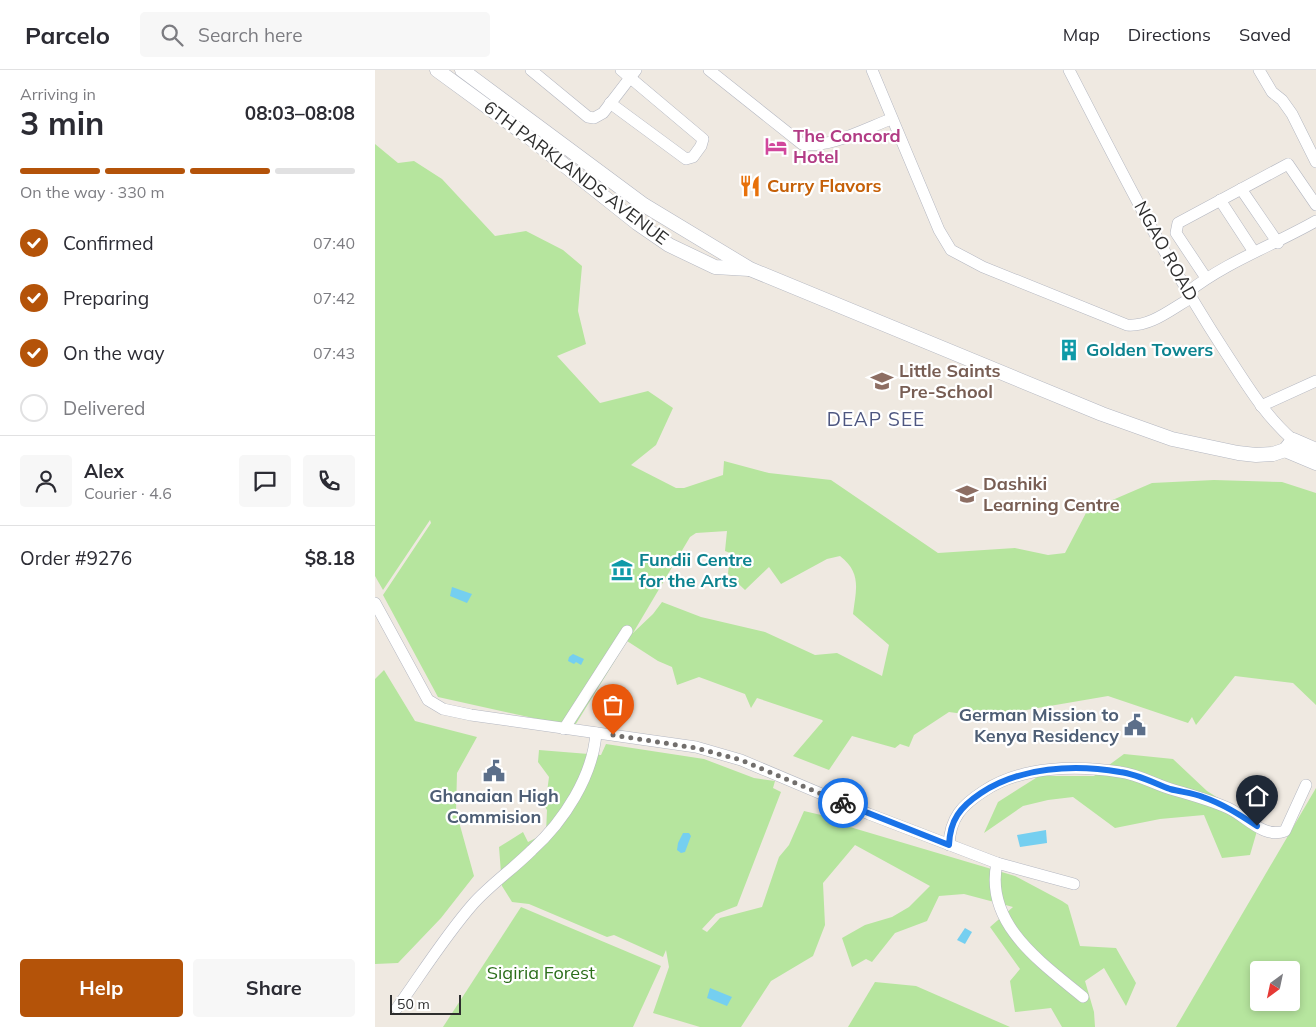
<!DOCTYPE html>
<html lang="en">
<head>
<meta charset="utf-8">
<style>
  body { margin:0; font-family:Mulish,sans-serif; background:#f7f7f7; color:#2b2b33; height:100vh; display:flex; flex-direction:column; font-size:19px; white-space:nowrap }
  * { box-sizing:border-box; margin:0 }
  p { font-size:16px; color:#7c7c81 }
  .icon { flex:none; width:28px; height:28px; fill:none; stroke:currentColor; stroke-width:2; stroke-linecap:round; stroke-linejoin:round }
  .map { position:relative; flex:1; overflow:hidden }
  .panel { display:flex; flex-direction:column; background:#fff; width:375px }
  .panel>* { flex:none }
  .needle { width:32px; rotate:213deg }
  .controls { position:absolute; left:875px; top:891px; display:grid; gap:10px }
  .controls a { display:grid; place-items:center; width:50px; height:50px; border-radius:5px; background:#fff; box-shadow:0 2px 8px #0003; font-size:25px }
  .scale { position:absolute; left:15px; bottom:12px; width:71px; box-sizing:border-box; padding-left:5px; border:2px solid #2e2e2e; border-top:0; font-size:14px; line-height:18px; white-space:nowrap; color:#2e2e2e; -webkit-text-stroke:4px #fff; paint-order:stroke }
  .pin { position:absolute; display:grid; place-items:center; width:42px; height:42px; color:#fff; margin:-51px -21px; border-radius:50% 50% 50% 0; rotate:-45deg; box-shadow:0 0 5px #0007 }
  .pin .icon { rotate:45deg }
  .courier { position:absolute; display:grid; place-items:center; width:50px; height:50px; margin:-25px; border:4px solid #1a73e8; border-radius:50%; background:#fff; color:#222; box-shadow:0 1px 6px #0007 }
  .summary em { font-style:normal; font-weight:700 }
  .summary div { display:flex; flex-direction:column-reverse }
  .summary { display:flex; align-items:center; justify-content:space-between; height:85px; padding:0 20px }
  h1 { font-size:32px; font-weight:700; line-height:38px }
  .bar { display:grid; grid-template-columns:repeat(4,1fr); gap:8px 5px; align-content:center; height:60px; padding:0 20px }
  .bar i { height:6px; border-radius:4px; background:#e1e1e2 }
  .bar .selected { background:#b45309 }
  .bar p { grid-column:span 4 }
  .line { display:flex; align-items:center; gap:12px; padding:0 20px; border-top:1px solid #e1e1e2 }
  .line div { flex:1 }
  .round { display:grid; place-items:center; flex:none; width:52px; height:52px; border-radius:5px; background:#f7f7f7 }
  ol { padding:0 20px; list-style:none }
  li { display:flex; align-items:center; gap:15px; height:55px }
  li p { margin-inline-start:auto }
  li .icon { padding:5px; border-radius:50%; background:#b45309; color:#fff; stroke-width:4 }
  li:last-child { color:#7c7c81 }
  li i { width:28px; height:28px; border:2px solid #e1e1e2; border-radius:50% }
  .cta { display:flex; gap:10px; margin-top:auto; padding:10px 20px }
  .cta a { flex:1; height:58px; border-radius:5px; background:#b45309; color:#fff; font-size:20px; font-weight:700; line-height:58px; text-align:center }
  .cta a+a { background:#f7f7f7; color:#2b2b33 }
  header { display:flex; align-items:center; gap:30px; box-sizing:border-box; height:70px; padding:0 25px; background:#fff; border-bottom:1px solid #e1e1e2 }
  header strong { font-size:24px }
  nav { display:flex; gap:28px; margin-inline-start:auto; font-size:18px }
  .search { width:350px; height:45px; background:#f7f7f7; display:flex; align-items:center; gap:12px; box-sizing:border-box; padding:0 18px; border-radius:5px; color:#7c7c81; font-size:19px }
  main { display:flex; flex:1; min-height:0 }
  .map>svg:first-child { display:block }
  .green { fill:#b6e59e; fill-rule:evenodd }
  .water { fill:#75cff0 }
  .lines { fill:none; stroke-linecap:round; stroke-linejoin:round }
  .minor-casing { stroke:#b4b7c1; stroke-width:12 }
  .tertiary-casing { stroke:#b4b7c1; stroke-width:15 }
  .minor { stroke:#fff; stroke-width:11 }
  .tertiary { stroke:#fff; stroke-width:14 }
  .done { stroke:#726f6d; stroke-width:5; stroke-dasharray:0 9 }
  .route { stroke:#1a73e8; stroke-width:6 }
  .labels { text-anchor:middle; stroke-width:4.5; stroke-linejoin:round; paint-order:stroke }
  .hotel-label { font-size:18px; font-weight:bold; fill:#b23c85; stroke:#fff; text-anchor:start }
  .street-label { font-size:18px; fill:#2e2e2e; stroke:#fff }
  .food-label { font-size:18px; font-weight:bold; fill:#c56008; stroke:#fff; text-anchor:start }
  .culture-label { font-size:18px; font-weight:bold; fill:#0d838f; stroke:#fff; text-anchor:start }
  .education-label { font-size:18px; font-weight:bold; fill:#785e54; stroke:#fff; text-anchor:start }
  .service-label { font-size:18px; font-weight:bold; fill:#4e5e75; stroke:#fff; text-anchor:end }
  .park-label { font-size:18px; fill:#2c6e1b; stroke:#fff }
  .neighbourhood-label { font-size:19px; letter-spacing:1px; fill:#4d5680; stroke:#fff }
</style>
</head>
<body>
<header>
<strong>Parcelo</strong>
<div class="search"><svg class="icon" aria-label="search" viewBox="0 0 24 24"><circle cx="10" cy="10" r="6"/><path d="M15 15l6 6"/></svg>Search here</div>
<nav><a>Map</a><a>Directions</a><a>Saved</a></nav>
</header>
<main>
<section class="panel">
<div class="summary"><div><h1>3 min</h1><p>Arriving in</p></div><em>08:03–08:08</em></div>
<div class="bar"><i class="selected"></i><i class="selected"></i><i class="selected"></i><i></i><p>On the way · 330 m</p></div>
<ol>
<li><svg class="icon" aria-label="check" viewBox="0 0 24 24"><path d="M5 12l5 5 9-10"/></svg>Confirmed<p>07:40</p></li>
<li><svg class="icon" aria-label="check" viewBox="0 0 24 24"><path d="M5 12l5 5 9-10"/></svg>Preparing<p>07:42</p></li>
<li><svg class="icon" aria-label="check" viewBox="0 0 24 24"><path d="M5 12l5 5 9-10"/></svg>On the way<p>07:43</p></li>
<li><i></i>Delivered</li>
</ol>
<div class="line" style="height:90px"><a class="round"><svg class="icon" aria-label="person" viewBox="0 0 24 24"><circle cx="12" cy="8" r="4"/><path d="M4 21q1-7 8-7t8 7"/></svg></a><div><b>Alex</b><p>Courier · 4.6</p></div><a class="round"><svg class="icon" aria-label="chat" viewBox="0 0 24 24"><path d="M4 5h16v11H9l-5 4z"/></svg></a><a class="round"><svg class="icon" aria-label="phone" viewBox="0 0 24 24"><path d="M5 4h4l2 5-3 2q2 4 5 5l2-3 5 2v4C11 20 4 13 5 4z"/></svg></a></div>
<div class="line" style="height:65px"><div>Order #9276</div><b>$8.18</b></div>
<div class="cta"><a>Help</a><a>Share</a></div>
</section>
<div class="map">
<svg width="941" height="957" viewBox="0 0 941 957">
  <rect width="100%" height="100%" fill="#efe9e1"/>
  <g class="green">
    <path d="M0,74l23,19 16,-2 28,18 53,57 31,-5 37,19 19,16 -4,45 8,33 -29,12 43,47 48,-12 25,17 -17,37 -25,20 45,23h8l39,-13 1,-14 45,12 62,7 107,73 77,-5 33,7 17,-2 22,-42 65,-28 62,-3 68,2 34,11v212l-23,-22 -58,-7 -39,49 -4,-8 -4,6 -80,-27 -122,21 -37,-5 -35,23 -5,12 -9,-3 -5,4 -43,-12 -23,34 -36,-14 30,-35 -1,-1 -65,-22 -6,10 -6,-14 -46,-17 -22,8 -5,-18 -14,-6 -31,-20 -53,86 -136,-30 -55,-102 48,-72 -1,-3 -47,70 -8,-14zM352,461l-2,20 5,2 -2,21 17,16 24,-23 12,17 46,-25 13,-3c22,17 16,34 13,58l36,31 -7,31 -45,-23 -22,2 -50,-23 -64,-15 -39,-15 -9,12 -20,19 57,-96 6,-4z"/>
    <path d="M9,600l31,51 62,16 -20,36 -1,38 18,65 -33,42 -43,45 -23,1v-285z"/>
    <path d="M231,674l98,15 50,19 21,3 -2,7 8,4 -44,114 -21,8 -14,15 5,3 13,-14 42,-11 17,-50 10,-12 15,-34 30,7 -1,4 182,54 47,25 6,4 12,41 36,2 20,35 -10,23 -22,-38 -19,13 9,31 1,15h-33l-11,-19 -36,4 -5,-31 10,-12 -30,-42 23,-20 -49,-13 -25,2 -12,25 -32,12 -23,29 -6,-3 -14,8 -10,-29 23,-13 27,-8 17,-10 21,-21 -75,-41 -32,38 2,42 -12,31 -42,25 -30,46h-41l-47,-14 16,-46 -3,-17 -3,7 -49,-22 -7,2 -78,-33 -17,-2 -10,-16 -3,-39 24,-15 5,10 18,-9 1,-23 -2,-3 4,-30 -11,-15 1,-12 62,5z"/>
    <path d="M749,684l49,5 34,32 52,33 -9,31 -28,3 -18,-43 -44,4 -45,9 -42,-31 -25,3 -25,6 -39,27 14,-31 41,-26h55z"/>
    <path d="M941,718v239h-140zM884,900h32v32h-32z"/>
    <path d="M146,837l140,59 -28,61h-190z"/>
    <path d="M500,912l41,4 94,41h-162z"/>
  </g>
  <g class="water">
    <path d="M77,517l20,7 -5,9 -17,-7z"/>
    <path d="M198,584l11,5 -3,6 -5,-3 -2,2 -6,-3 1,-4z"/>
    <path d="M671,760l1,13 -27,4 -3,-12z"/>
    <path d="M308,763h6l2,3 -6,16 -4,1 -4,-3 1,-7z"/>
    <path d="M590,858l7,4 -7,12 -8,-4z"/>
    <path d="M335,918l22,9 -5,9 -20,-8z"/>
  </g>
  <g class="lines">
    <g class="minor-casing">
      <g id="minor">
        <path d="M156,0l57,47 6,1 9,-5 33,-43"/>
        <path d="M334,0l93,74c26,5 65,-16 89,-25"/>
        <path d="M497,0l67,160 12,20 32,17 144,58c24,2 44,-16 64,-27"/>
        <path d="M694,0c49,95 97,191 155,280 21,32 40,65 69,90"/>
        <path d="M884,0l13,22 10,8 10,14 24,48"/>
        <path d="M235,33l76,56 7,-2 8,-11 2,-7 -82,-69"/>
        <path d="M866,119l37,54"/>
        <path d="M845,130l34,52"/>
        <path d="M831,208l-30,-45 2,-10 110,-59 28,41"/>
        <path d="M813,222c38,-30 86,-47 128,-71"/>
        <path d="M886,336l55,-25"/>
        <path d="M0,533l53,97 15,9 28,6 225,32 45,13 128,54 128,49c-13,61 45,100 86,134"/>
        <path d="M189,659l63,-98"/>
        <path d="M574,775c1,-27 13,-40 35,-54 38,-25 92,-26 136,-19 18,2 36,13 54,18 18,5 36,10 54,18 18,8 35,31 57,23l21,-46"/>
        <path d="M622,793l77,21"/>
        <path d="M22,938c25,-35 48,-72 76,-104 18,-20 40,-35 59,-54 32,-29 61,-74 64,-117"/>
      </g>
    </g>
    <g class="tertiary-casing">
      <g id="tertiary">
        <path d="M62,0l93,68 107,85 32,22 46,22 34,2"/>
        <path d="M87,0l182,135 106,64 352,145 70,25 66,14 18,2 17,-1 12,-4 8,-10 23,10"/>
        <path d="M910,380l31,13"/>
      </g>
    </g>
    <use href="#minor" class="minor"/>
    <use href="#tertiary" class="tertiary"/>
  </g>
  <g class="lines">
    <path class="done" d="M238,665l83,13 45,12 102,43"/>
    <path class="route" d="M468,733l106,42c1,-25 11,-38 32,-52 39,-26 93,-29 139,-21 17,2 34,11 50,17 11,3 23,4 33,8 20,7 37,18 54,29"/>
  </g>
  <defs>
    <g id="hotel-bare" transform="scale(1.725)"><path d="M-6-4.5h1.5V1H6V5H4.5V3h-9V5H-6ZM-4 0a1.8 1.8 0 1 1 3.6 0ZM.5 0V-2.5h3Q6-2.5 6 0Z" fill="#d1479c" stroke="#fff" stroke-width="2.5" paint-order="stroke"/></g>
    <g id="restaurant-bare" transform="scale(1.725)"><path d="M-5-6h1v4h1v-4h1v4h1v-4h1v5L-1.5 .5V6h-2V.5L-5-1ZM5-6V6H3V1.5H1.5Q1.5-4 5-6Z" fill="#e8710a" stroke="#fff" stroke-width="2.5" paint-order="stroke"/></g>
    <g id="building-bare" transform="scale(1.725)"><path d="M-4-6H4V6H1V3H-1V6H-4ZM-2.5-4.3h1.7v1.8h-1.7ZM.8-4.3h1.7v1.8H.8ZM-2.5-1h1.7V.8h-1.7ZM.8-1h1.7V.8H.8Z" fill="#0f9aa8" stroke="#fff" stroke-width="2.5" paint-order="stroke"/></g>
    <g id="school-bare" transform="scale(1.725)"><path d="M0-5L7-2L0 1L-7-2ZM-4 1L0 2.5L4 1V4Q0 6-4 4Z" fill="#8d6e63" stroke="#fff" stroke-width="2.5" paint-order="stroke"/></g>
    <g id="museum-bare" transform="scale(1.725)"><path d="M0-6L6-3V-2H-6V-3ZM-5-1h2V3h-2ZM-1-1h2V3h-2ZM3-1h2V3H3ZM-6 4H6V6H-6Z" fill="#0f9aa8" stroke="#fff" stroke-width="2.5" paint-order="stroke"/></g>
    <g id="civic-bare" transform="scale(1.725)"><path d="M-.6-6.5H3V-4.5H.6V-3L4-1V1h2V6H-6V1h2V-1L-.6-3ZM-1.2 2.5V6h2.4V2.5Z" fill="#5c6f8a" stroke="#fff" stroke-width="2.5" paint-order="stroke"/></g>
  </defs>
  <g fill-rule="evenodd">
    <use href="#hotel-bare" x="401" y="76"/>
    <use href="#restaurant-bare" x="375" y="116"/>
    <use href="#building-bare" x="694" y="280"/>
    <use href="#school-bare" x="507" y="311"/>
    <use href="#school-bare" x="592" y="424"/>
    <use href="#museum-bare" x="247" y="500"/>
    <use href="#civic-bare" x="760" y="655"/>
    <use href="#civic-bare" x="119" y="701"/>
  </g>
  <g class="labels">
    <g class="hotel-label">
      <text x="418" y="72">The Concord<tspan x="418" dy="21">Hotel</tspan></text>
    </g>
    <g class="street-label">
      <text transform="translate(201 103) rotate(37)" y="6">6TH PARKLANDS AVENUE</text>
      <text transform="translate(791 181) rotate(61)" y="6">NGAO ROAD</text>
    </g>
    <g class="food-label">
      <text x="392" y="122">Curry Flavors</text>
    </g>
    <g class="culture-label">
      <text x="711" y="286">Golden Towers</text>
      <text x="264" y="496">Fundii Centre<tspan x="264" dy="21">for the Arts</tspan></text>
    </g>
    <g class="education-label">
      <text x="524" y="307">Little Saints<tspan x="524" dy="21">Pre-School</tspan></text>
      <text x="608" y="420">Dashiki<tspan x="608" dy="21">Learning Centre</tspan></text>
    </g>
    <g class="service-label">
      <text x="744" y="651">German Mission to<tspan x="744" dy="21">Kenya Residency</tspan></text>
      <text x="119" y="732" text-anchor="middle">Ghanaian High<tspan x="119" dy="21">Commision</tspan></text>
    </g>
    <g class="park-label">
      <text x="166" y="909">Sigiria Forest</text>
    </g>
    <g class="neighbourhood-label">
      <text x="501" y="356">DEAP SEE</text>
    </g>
  </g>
</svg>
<div class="controls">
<a><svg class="needle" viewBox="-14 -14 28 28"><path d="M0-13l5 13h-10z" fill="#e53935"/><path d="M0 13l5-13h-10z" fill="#7c7c81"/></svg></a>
</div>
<div class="scale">50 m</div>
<div class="pin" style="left:238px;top:665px;background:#ea580c"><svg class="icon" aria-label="bag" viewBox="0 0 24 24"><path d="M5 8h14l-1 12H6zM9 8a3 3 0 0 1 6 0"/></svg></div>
<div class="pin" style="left:882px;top:756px;background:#1f2937"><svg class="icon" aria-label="home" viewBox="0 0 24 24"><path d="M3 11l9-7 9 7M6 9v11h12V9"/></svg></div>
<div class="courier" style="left:468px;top:733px"><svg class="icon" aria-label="bike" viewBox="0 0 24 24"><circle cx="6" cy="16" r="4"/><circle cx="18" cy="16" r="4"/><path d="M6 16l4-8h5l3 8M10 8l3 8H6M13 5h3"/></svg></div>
</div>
</main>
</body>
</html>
